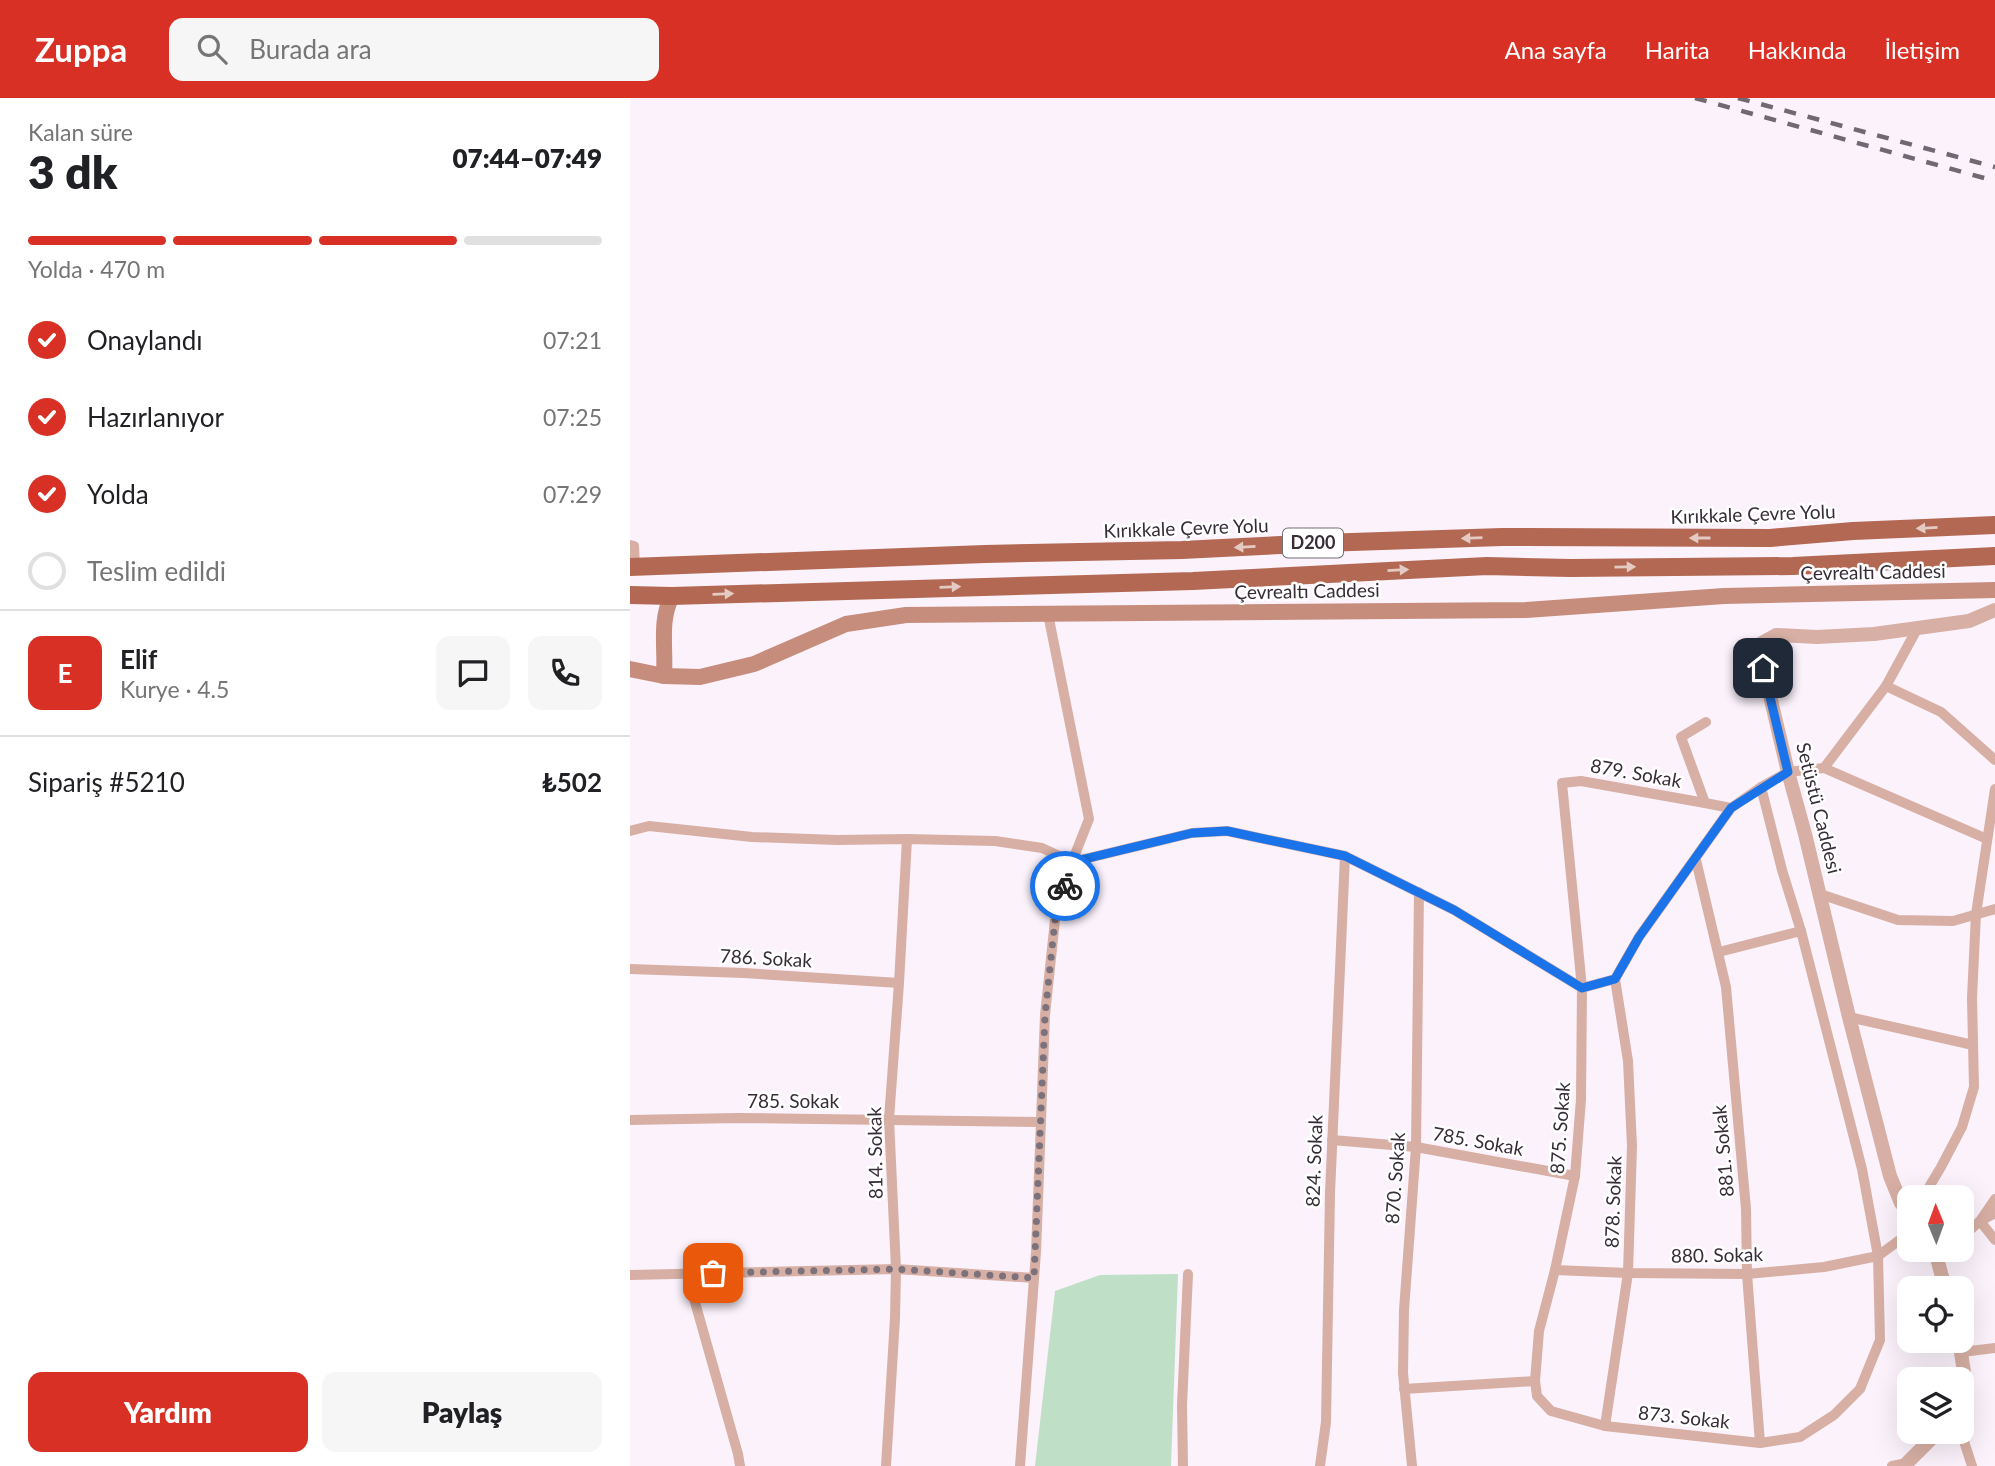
<!DOCTYPE html>
<html lang="tr">
<head>
<meta charset="utf-8">
<style>
  body { margin:0; font-family:Lato,sans-serif; background:#f6f6f6; color:#202124; height:100vh; display:flex; flex-direction:column; font-size:26px; white-space:nowrap }
  * { box-sizing:border-box; margin:0 }
  p { font-size:23px; color:#757577 }
  .icon { flex:none; width:38px; height:38px; fill:none; stroke:currentColor; stroke-width:2; stroke-linecap:round; stroke-linejoin:round }
  .map { position:relative; flex:1; overflow:hidden }
  .details { display:flex; flex-direction:column; background:#fff; width:630px }
  .details>* { flex:none }
  .needle { width:46px; rotate:359deg }
  .tools { position:absolute; left:1267px; top:1087px; display:grid; gap:14px }
  .tools a { display:grid; place-items:center; width:77px; height:77px; border-radius:14px; background:#fff; box-shadow:0 7px 28px #0002; font-size:35px }
  .pin { position:absolute; display:grid; place-items:center; width:60px; height:60px; color:#fff; margin:-30px; border-radius:14px; box-shadow:0 4px 10px #0006 }
  .courier { position:absolute; display:grid; place-items:center; width:70px; height:70px; margin:-35px; border:5px solid #1a73e8; border-radius:50%; background:#fff; color:#222; box-shadow:0 2px 9px #0007 }
  .summary em { font-style:normal; font-weight:800 }
  .summary div { display:flex; flex-direction:column-reverse }
  .summary { display:flex; align-items:center; justify-content:space-between; height:119px; padding:0 28px }
  h1 { font-size:46px; font-weight:800; line-height:52px }
  .bar { display:grid; grid-template-columns:repeat(4,1fr); gap:10px 7px; align-content:center; height:84px; padding:0 28px }
  .bar i { height:9px; border-radius:5px; background:#e0e0e0 }
  .bar .current { background:#d93025 }
  .bar p { grid-column:span 4 }
  .line { display:flex; align-items:center; gap:18px; padding:0 28px; border-top:2px solid #e0e0e0 }
  .line div { flex:1 }
  .round { display:grid; place-items:center; flex:none; width:74px; height:74px; border-radius:14px; background:#f6f6f6 }
  ol { padding:0 28px; list-style:none }
  li { display:flex; align-items:center; gap:21px; height:77px }
  li p { margin-inline-start:auto }
  li .icon { padding:7px; border-radius:50%; background:#d93025; color:#fff; stroke-width:4 }
  li:last-child { color:#757577 }
  li i { width:38px; height:38px; border:4px solid #e0e0e0; border-radius:50% }
  .primary-button { display:flex; gap:14px; margin-top:auto; padding:14px 28px }
  .primary-button a { flex:1; height:80px; border-radius:14px; background:#d93025; color:#fff; font-size:28px; font-weight:800; line-height:80px; text-align:center }
  .primary-button a+a { background:#f6f6f6; color:#202124 }
  header { display:flex; align-items:center; gap:42px; box-sizing:border-box; height:98px; padding:0 35px; background:#d93025; color:#fff }
  header strong { font-size:33px }
  nav { display:flex; gap:38px; margin-inline-start:auto; font-size:24px }
  .search { width:490px; height:63px; background:#f6f6f6; display:flex; align-items:center; gap:18px; box-sizing:border-box; padding:0 24px; border-radius:14px; color:#757577; font-size:26px }
  main { display:flex; flex:1; min-height:0 }
  .map>svg:first-child { display:block }
  .green { fill:#c0dfc7 }
  .lines { fill:none; stroke-linecap:round; stroke-linejoin:round }
  .minor { stroke:#d7afa4; stroke-width:10 }
  .tertiary { stroke:#d7afa4; stroke-width:14 }
  .secondary { stroke:#c68d7c; stroke-width:16 }
  .trunk { stroke:#b26852; stroke-width:18 }
  .rail { stroke:#716872; stroke-width:4.5; stroke-dasharray:12 12; stroke-linecap:butt }
  .oneway { fill:#e4cac2 }
  .done { stroke:#7b727c; stroke-width:7; stroke-dasharray:0 12.6 }
  .route { stroke:#1a73e8; stroke-width:9 }
  .labels { text-anchor:middle; stroke-width:5; stroke-linejoin:round; paint-order:stroke }
  .shield { fill:#fff; stroke:#726c73; stroke-width:2 }
  .shield-label { font-size:18px; font-weight:bold; fill:#362d37 }
  .street-label { font-size:19px; fill:#362d37; stroke:#fff }
</style>
</head>
<body>
<header>
<strong>Zuppa</strong>
<div class="search"><svg class="icon" aria-label="search" viewBox="0 0 24 24"><circle cx="10" cy="10" r="6"/><path d="M15 15l6 6"/></svg>Burada ara</div>
<nav><a>Ana sayfa</a><a>Harita</a><a>Hakkında</a><a>İletişim</a></nav>
</header>
<main>
<section class="details">
<div class="summary"><div><h1>3 dk</h1><p>Kalan süre</p></div><em>07:44–07:49</em></div>
<div class="bar"><i class="current"></i><i class="current"></i><i class="current"></i><i></i><p>Yolda · 470 m</p></div>
<ol>
<li><svg class="icon" aria-label="check" viewBox="0 0 24 24"><path d="M5 12l5 5 9-10"/></svg>Onaylandı<p>07:21</p></li>
<li><svg class="icon" aria-label="check" viewBox="0 0 24 24"><path d="M5 12l5 5 9-10"/></svg>Hazırlanıyor<p>07:25</p></li>
<li><svg class="icon" aria-label="check" viewBox="0 0 24 24"><path d="M5 12l5 5 9-10"/></svg>Yolda<p>07:29</p></li>
<li><i></i>Teslim edildi</li>
</ol>
<div class="line" style="height:126px"><b class="round" style="background:#d93025;color:#fff">E</b><div><b>Elif</b><p>Kurye · 4.5</p></div><a class="round"><svg class="icon" aria-label="chat" viewBox="0 0 24 24"><path d="M4 5h16v11H9l-5 4z"/></svg></a><a class="round"><svg class="icon" aria-label="phone" viewBox="0 0 24 24"><path d="M5 4h4l2 5-3 2q2 4 5 5l2-3 5 2v4C11 20 4 13 5 4z"/></svg></a></div>
<div class="line" style="height:91px"><div>Sipariş #5210</div><b>₺502</b></div>
<div class="primary-button"><a>Yardım</a><a>Paylaş</a></div>
</section>
<div class="map">
<svg width="1365" height="1368" viewBox="0 0 1365 1368">
  <rect width="100%" height="100%" fill="#fbf2fc"/>
  <path class="green" d="M548,1176l-7,192h-136l20,-175 45,-16z"/>
  <g class="lines">
    <g class="minor">
      <path d="M0,447l4,1 1,21"/>
      <path d="M1256,588l55,26 54,48"/>
      <path d="M1076,624l-25,15 24,66 26,5"/>
      <path d="M1194,670l163,71"/>
      <path d="M1075,705l-124,-22 -19,2 20,205 -1,111 -6,77 -20,94 -16,61 -4,50 2,15 14,15 54,15 155,17 40,-6 34,-22 26,-26 20,-49 -2,-84 -16,-87 -61,-238 -19,-61 -21,-83 27,-15 36,-4 62,-82 31,-57"/>
      <path d="M0,733l19,-5 103,11 85,3 70,-1 88,2 47,7 30,14 120,-29 35,-2 118,25 109,54 128,78"/>
      <path d="M1066,762l30,127 20,222 1,65 13,169"/>
      <path d="M1190,796l78,26 55,1 42,-12"/>
      <path d="M1089,854l82,-21"/>
      <path d="M0,871l114,4 155,10"/>
      <path d="M952,890l33,-9 24,-42 92,-129 30,-21"/>
      <path d="M1219,919l124,28"/>
      <path d="M0,1022l108,-2 303,4"/>
      <path d="M702,1042l84,7 159,29"/>
      <path d="M1293,1099l18,-30 21,-40 12,-40 -2,-89 4,-84 19,-125"/>
      <path d="M1365,1115l-15,8 15,19"/>
      <path d="M1332,1139l18,-16 15,-22"/>
      <path d="M925,1172l73,3 119,1 77,-7 54,-11 31,-23"/>
      <path d="M57,1176l51,180 2,12"/>
      <path d="M0,1177l266,-6 138,9"/>
      <path d="M1332,1254l33,-4"/>
      <path d="M774,1291l131,-8"/>
      <path d="M975,1328l23,-153 4,-127 -4,-85 -13,-82"/>
      <path d="M1331,1334l11,34"/>
      <path d="M256,1368l9,-148 1,-49 -7,-150 10,-136 8,-144"/>
      <path d="M390,1368l16,-214 9,-237 10,-95 17,-58 17,-43 -41,-205"/>
      <path d="M553,1368l-1,-61 6,-131"/>
      <path d="M690,1368l6,-44 4,-229 15,-337"/>
      <path d="M782,1368l-9,-93 1,-63 12,-163 3,-255"/>
      <path d="M1262,1368l15,-3"/>
    </g>
    <g class="tertiary">
      <path d="M1279,1115l-8,-10 -11,-27 -41,-159 -44,-183 -17,-62 -30,-127 18,-10 41,2 57,-3 95,-13 26,-11"/>
      <path d="M1299,1152l8,8 8,30"/>
      <path d="M1329,1242l8,51 -5,11"/>
      <path d="M1277,1365l31,-31"/>
    </g>
    <g class="secondary">
      <path d="M0,571l34,7 36,1 54,-13 92,-40 60,-9 620,-5 198,-14 271,-6"/>
      <path d="M34,578c2,-28 -5,-55 8,-80"/>
    </g>
    <g class="trunk">
      <path d="M0,469l355,-13 197,-4 140,-7 180,-6 268,1 83,-7 142,-6"/>
      <path d="M0,497l42,1 521,-15 294,-15 83,2 223,-2 202,-10"/>
    </g>
    <g class="rail">
      <path d="M1065,0l300,83"/>
      <path d="M1108,0l257,69"/>
    </g>
  </g>
  <defs><path id="oneway-solid" d="M-6-.8H1V-3.2L6.5 0L1 3.2V.8H-6Z" transform="scale(1.75)"/></defs>
  <g class="oneway">
    <use href="#oneway-solid" transform="translate(1297 430) rotate(177)"/>
    <use href="#oneway-solid" transform="translate(842 440) rotate(178)"/>
    <use href="#oneway-solid" transform="translate(1070 440) rotate(-180)"/>
    <use href="#oneway-solid" transform="translate(615 449) rotate(177)"/>
    <use href="#oneway-solid" transform="translate(995 469) rotate(-1)"/>
    <use href="#oneway-solid" transform="translate(768 472) rotate(-3)"/>
    <use href="#oneway-solid" transform="translate(320 489) rotate(-2)"/>
    <use href="#oneway-solid" transform="translate(93 496) rotate(-2)"/>
  </g>
  <g class="lines">
    <path class="done" d="M83,1175l183,-4 138,9 11,-263 10,-95 10,-34"/>
    <path class="route" d="M435,788l7,-24 120,-29 35,-2 118,25 109,54 128,78 33,-9 24,-42 92,-129 57,-36 -25,-104"/>
  </g>
  <g class="labels">
    <rect class="shield" x="653" y="430.5" width="60" height="29" rx="5"/>
    <g class="shield-label">
      <text x="683" y="451">D200</text>
    </g>
    <g class="street-label">
      <text transform="translate(1123 416) rotate(-2)" y="7">Kırıkkale Çevre Yolu</text>
      <text transform="translate(556 430) rotate(-2)" y="7">Kırıkkale Çevre Yolu</text>
      <text transform="translate(1243 474) rotate(-1)" y="7">Çevrealtı Caddesi</text>
      <text transform="translate(677 493) rotate(-1)" y="7">Çevrealtı Caddesi</text>
      <text transform="translate(1006 675) rotate(10)" y="7">879. Sokak</text>
      <text transform="translate(1189 710) rotate(76)" y="7">Setüstü Caddesi</text>
      <text transform="translate(136 860) rotate(3)" y="7">786. Sokak</text>
      <text x="163" y="1010">785. Sokak</text>
      <text transform="translate(930 1030) rotate(-86)" y="7">875. Sokak</text>
      <text transform="translate(848 1043) rotate(10)" y="7">785. Sokak</text>
      <text transform="translate(1093 1053) rotate(-95)" y="7">881. Sokak</text>
      <text transform="translate(245 1055) rotate(-91)" y="7">814. Sokak</text>
      <text transform="translate(684 1063) rotate(-88)" y="7">824. Sokak</text>
      <text transform="translate(765 1080) rotate(-86)" y="7">870. Sokak</text>
      <text transform="translate(983 1104) rotate(-88)" y="7">878. Sokak</text>
      <text transform="translate(1087 1157) rotate(-1)" y="7">880. Sokak</text>
      <text transform="translate(1054 1319) rotate(6)" y="7">873. Sokak</text>
    </g>
  </g>
</svg>
<div class="tools">
<a><svg class="needle" viewBox="-14 -14 28 28"><path d="M0-13l5 13h-10z" fill="#e53935"/><path d="M0 13l5-13h-10z" fill="#757577"/></svg></a>
<a><svg class="icon" aria-label="locate" viewBox="0 0 24 24"><circle cx="12" cy="12" r="6"/><path d="M12 2v4M12 18v4M2 12h4M18 12h4"/></svg></a>
<a><svg class="icon" aria-label="layers" viewBox="0 0 24 24"><path d="M12 4l9 5-9 5-9-5zM3 14l9 5 9-5"/></svg></a>
</div>
<div class="pin" style="left:83px;top:1175px;background:#ea580c"><svg class="icon" aria-label="bag" viewBox="0 0 24 24"><path d="M5 8h14l-1 12H6zM9 8a3 3 0 0 1 6 0"/></svg></div>
<div class="pin" style="left:1133px;top:570px;background:#1f2937"><svg class="icon" aria-label="home" viewBox="0 0 24 24"><path d="M3 11l9-7 9 7M6 9v11h12V9"/></svg></div>
<div class="courier" style="left:435px;top:788px"><svg class="icon" aria-label="bike" viewBox="0 0 24 24"><circle cx="6" cy="16" r="4"/><circle cx="18" cy="16" r="4"/><path d="M6 16l4-8h5l3 8M10 8l3 8H6M13 5h3"/></svg></div>
</div>
</main>
</body>
</html>
